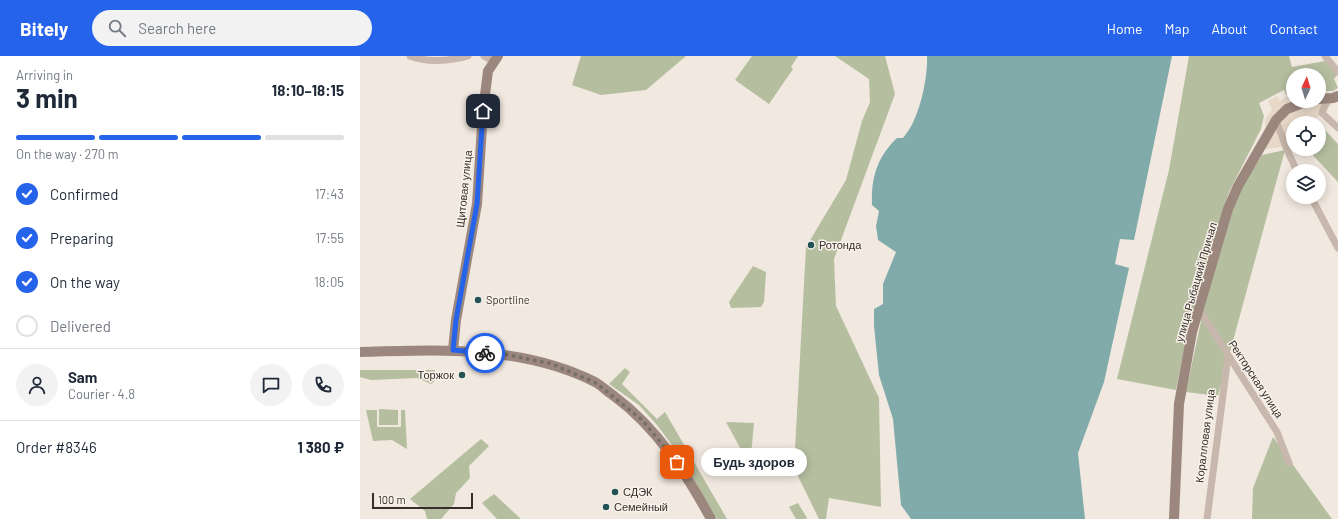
<!DOCTYPE html>
<html lang="en">
<head>
<meta charset="utf-8">
<style>
  body { margin:0; font-family:Barlow,sans-serif; background:#f2f2f3; color:#1f2937; height:100vh; display:flex; flex-direction:column; font-size:15px; white-space:nowrap }
  * { box-sizing:border-box; margin:0 }
  p { font-size:13px; color:#747a83 }
  .icon { flex:none; width:22px; height:22px; fill:none; stroke:currentColor; stroke-width:2; stroke-linecap:round; stroke-linejoin:round }
  .map { position:relative; flex:1; overflow:hidden }
  .side { display:flex; flex-direction:column; background:#fff; width:360px }
  .side>* { flex:none }
  .needle { width:26px; rotate:4deg }
  .fabs { position:absolute; left:926px; top:12px; display:grid; gap:8px }
  .fabs a { display:grid; place-items:center; width:40px; height:40px; border-radius:50%; background:#fff; box-shadow:0 2px 10px #0003; font-size:20px }
  .scale { position:absolute; left:12px; bottom:10px; width:101px; box-sizing:border-box; padding-left:4px; border:2px solid #362e2a; border-top:0; font-size:11px; line-height:14px; white-space:nowrap; color:#362e2a; -webkit-text-stroke:3px #f8f2eb; paint-order:stroke }
  .pin { position:absolute; display:grid; place-items:center; width:34px; height:34px; color:#fff; margin:-17px; border-radius:8px; box-shadow:0 2px 6px #0006 }
  .courier { position:absolute; display:grid; place-items:center; width:40px; height:40px; margin:-20px; border:3px solid #2563eb; border-radius:50%; background:#fff; color:#222; box-shadow:0 1px 5px #0007 }
  .bubble { position:absolute; height:28px; border-radius:14px; background:#fff; box-shadow:0 2px 10px #0003; font-size:13px; font-weight:700; line-height:28px; text-align:center }
  .overview em { font-style:normal; font-weight:700 }
  .overview div { display:flex; flex-direction:column-reverse }
  .overview { display:flex; align-items:center; justify-content:space-between; height:68px; padding:0 16px }
  h1 { font-size:26px; font-weight:700; line-height:30px }
  .bar { display:grid; grid-template-columns:repeat(4,1fr); gap:6px 4px; align-content:center; height:48px; padding:0 16px }
  .bar i { height:5px; border-radius:3px; background:#e0e1e3 }
  .bar .on { background:#2563eb }
  .bar p { grid-column:span 4 }
  .line { display:flex; align-items:center; gap:10px; padding:0 16px; border-top:1px solid #e0e1e3 }
  .line div { flex:1 }
  .round { display:grid; place-items:center; flex:none; width:42px; height:42px; border-radius:21px; background:#f2f2f3 }
  ol { padding:0 16px; list-style:none }
  li { display:flex; align-items:center; gap:12px; height:44px }
  li p { margin-inline-start:auto }
  li .icon { padding:4px; border-radius:50%; background:#2563eb; color:#fff; stroke-width:4 }
  li:last-child { color:#747a83 }
  li i { width:22px; height:22px; border:2px solid #e0e1e3; border-radius:50% }
  header { display:flex; align-items:center; gap:24px; box-sizing:border-box; height:56px; padding:0 20px; background:#2563eb; color:#fff }
  header strong { font-size:19px }
  nav { display:flex; gap:22px; margin-inline-start:auto; font-size:14px }
  .search { width:280px; height:36px; background:#f2f2f3; display:flex; align-items:center; gap:10px; box-sizing:border-box; padding:0 14px; border-radius:22px; color:#747a83; font-size:15px }
  main { display:flex; flex:1; min-height:0 }
  .map>svg:first-child { display:block }
  .green { fill:#b6bea0 }
  .plaza { fill:#e7d8c8 }
  .water { fill:#81abab }
  .lines { fill:none; stroke-linecap:round; stroke-linejoin:round }
  .street { stroke:#c8b7ac; stroke-width:7 }
  .secondary { stroke:#9b877d; stroke-width:10 }
  .done { stroke:#776f69; stroke-width:4; stroke-dasharray:0 7.2 }
  .route { stroke:#2563eb; stroke-width:5 }
  .poi-dot { fill:#235354; stroke:#f8f2eb; stroke-width:1.5 }
  .labels { text-anchor:middle; stroke-width:3; stroke-linejoin:round; paint-order:stroke }
  .street-label { font-size:11px; fill:#362e2a; stroke:#f8f2eb }
  .poi-label { font-size:11px; fill:#362e2a; stroke:#f8f2eb; text-anchor:start }
</style>
</head>
<body>
<header>
<strong>Bitely</strong>
<div class="search"><svg class="icon" aria-label="search" viewBox="0 0 24 24"><circle cx="10" cy="10" r="6"/><path d="M15 15l6 6"/></svg>Search here</div>
<nav><a>Home</a><a>Map</a><a>About</a><a>Contact</a></nav>
</header>
<main>
<section class="side">
<div class="overview"><div><h1>3 min</h1><p>Arriving in</p></div><em>18:10–18:15</em></div>
<div class="bar"><i class="on"></i><i class="on"></i><i class="on"></i><i></i><p>On the way · 270 m</p></div>
<ol>
<li><svg class="icon" aria-label="check" viewBox="0 0 24 24"><path d="M5 12l5 5 9-10"/></svg>Confirmed<p>17:43</p></li>
<li><svg class="icon" aria-label="check" viewBox="0 0 24 24"><path d="M5 12l5 5 9-10"/></svg>Preparing<p>17:55</p></li>
<li><svg class="icon" aria-label="check" viewBox="0 0 24 24"><path d="M5 12l5 5 9-10"/></svg>On the way<p>18:05</p></li>
<li><i></i>Delivered</li>
</ol>
<div class="line" style="height:72px"><a class="round"><svg class="icon" aria-label="person" viewBox="0 0 24 24"><circle cx="12" cy="8" r="4"/><path d="M4 21q1-7 8-7t8 7"/></svg></a><div><b>Sam</b><p>Courier · 4.8</p></div><a class="round"><svg class="icon" aria-label="chat" viewBox="0 0 24 24"><path d="M4 5h16v11H9l-5 4z"/></svg></a><a class="round"><svg class="icon" aria-label="phone" viewBox="0 0 24 24"><path d="M5 4h4l2 5-3 2q2 4 5 5l2-3 5 2v4C11 20 4 13 5 4z"/></svg></a></div>
<div class="line" style="height:52px"><div>Order #8346</div><b>1 380 ₽</b></div>
</section>
<div class="map">
<svg width="978" height="463" viewBox="0 0 978 463">
  <rect width="100%" height="100%" fill="#f1e8df"/>
  <g class="green">
    <path d="M221,0h105l-40,34 -45,5 -29,-10z"/>
    <path d="M392,0h46l-7,11 2,2 -24,35 -34,-24z"/>
    <path d="M475,0h50l10,38 -61,165 2,47 43,92 2,109 -52,-9 -3,21h-7l-25,-51 12,-221 40,-67 16,-59 8,-19 -1,-23z"/>
    <path d="M829,0h100l3,11 33,-6 12,14 -3,4 4,9 -5,3h-14v-16h-26v16l-7,4 -2,-5 -25,13 5,13 -3,13 -32,63 -41,136 -12,62 -59,-11 52,-209z"/>
    <path d="M961,70l17,18v38l-31,-33h12v-20z"/>
    <path d="M925,94l-67,246 -32,-4 18,-85 30,-108 28,-44z"/>
    <path d="M393,210l13,6 -2,30 -3,5 -30,1 -2,-6z"/>
    <path d="M265,312l5,4 -8,12 35,35 8,-7 62,107h-10l-27,-46 -1,-5 -32,-43 -18,-20 -30,-21z"/>
    <path d="M0,314h75l-1,12 -3,2 -14,-6 -46,2 -11,-3z"/>
    <path d="M19,353l19,1v15h-19z"/>
    <path d="M6,354h11v17h24v-17h4l2,39 -15,-9 -19,1z"/>
    <path d="M366,366l28,1 -4,43z"/>
    <path d="M913,381l59,82h-80l1,-31z"/>
    <path d="M121,383l8,7 -20,20 1,12 -14,15 -2,11 -13,15h-14l-2,-8 -15,-12z"/>
    <path d="M134,438l27,25h-24l-15,-16z"/>
    <path d="M438,447l9,15 -1,1h-10l-7,-12z"/>
  </g>
  <path class="plaza" d="M959,36h8l5,12 -21,19h-18v17l-7,6 -33,5 13,-21 -1,-10 7,-11 -4,-8 9,-5 3,5 13,-8v8h26z"/>
  <path class="water" d="M567,0h245l-38,184 -14,-1 -5,25 14,4 -25,114 -26,71 7,66h-174l-10,-14 -8,-86 -14,-44 -5,-49v-17l9,-5v-20l13,-32 -18,-12 -2,-14 3,-15 -7,-6c-1,-27 5,-48 25,-67h6c16,-17 25,-59 24,-82z"/>
  <g class="lines">
    <g class="street">
      <path d="M50,0c17,7 40,5 58,0"/>
      <path d="M124,0l10,6"/>
      <path d="M965,0l13,16"/>
      <path d="M968,43l-6,14 16,15"/>
      <path d="M916,64l11,30 10,21"/>
      <path d="M951,141l27,51"/>
      <path d="M839,253l78,123 12,31"/>
      <path d="M847,463l21,-163"/>
    </g>
    <g class="secondary">
      <path d="M959,43l14,-1 5,-2"/>
      <path d="M93,294l3,-30 21,-116 6,-93 5,-40 10,-15"/>
      <path d="M0,296c80,-2 161,-7 235,30 7,4 13,10 19,14 43,32 72,77 97,123"/>
      <path d="M814,463l5,-115 13,-72 36,-123 10,-23 38,-66 11,-11 21,-8"/>
    </g>
  </g>
  <g class="lines">
    <path class="done" d="M125,297l19,1 48,10 44,19 46,37 35,42"/>
    <path class="route" d="M123,55l-6,93 -21,116 -3,30 32,3"/>
  </g>
  <g class="poi-dot">
    <circle cx="451" cy="189" r="4"/>
    <circle cx="118" cy="244" r="4"/>
    <circle cx="102" cy="319" r="4"/>
    <circle cx="255" cy="436" r="4"/>
    <circle cx="246" cy="451" r="4"/>
  </g>
  <g class="labels">
    <g class="street-label">
      <text transform="translate(104 133) rotate(-84)" y="4">Щитовая улица</text>
      <text transform="translate(836 226) rotate(-74)" y="4">улица Рыбацкий Причал</text>
      <text transform="translate(896 323) rotate(57)" y="4">Ректорская улица</text>
      <text transform="translate(845 380) rotate(-83)" y="4">Коралловая улица</text>
    </g>
    <g class="poi-label">
      <text x="459" y="193">Ротонда</text>
      <text x="126" y="248">Sportline</text>
      <text x="94" y="323" text-anchor="end">Торжок</text>
      <text x="263" y="440">СДЭК</text>
      <text x="254" y="455">Семейный</text>
    </g>
  </g>
</svg>
<div class="fabs">
<a><svg class="needle" viewBox="-14 -14 28 28"><path d="M0-13l5 13h-10z" fill="#e53935"/><path d="M0 13l5-13h-10z" fill="#747a83"/></svg></a>
<a><svg class="icon" aria-label="locate" viewBox="0 0 24 24"><circle cx="12" cy="12" r="6"/><path d="M12 2v4M12 18v4M2 12h4M18 12h4"/></svg></a>
<a><svg class="icon" aria-label="layers" viewBox="0 0 24 24"><path d="M12 4l9 5-9 5-9-5zM3 14l9 5 9-5"/></svg></a>
</div>
<div class="scale">100 m</div>
<div class="pin" style="left:317px;top:406px;background:#ea580c"><svg class="icon" aria-label="bag" viewBox="0 0 24 24"><path d="M5 8h14l-1 12H6zM9 8a3 3 0 0 1 6 0"/></svg></div>
<div class="pin" style="left:123px;top:55px;background:#1f2937"><svg class="icon" aria-label="home" viewBox="0 0 24 24"><path d="M3 11l9-7 9 7M6 9v11h12V9"/></svg></div>
<div class="courier" style="left:125px;top:297px"><svg class="icon" aria-label="bike" viewBox="0 0 24 24"><circle cx="6" cy="16" r="4"/><circle cx="18" cy="16" r="4"/><path d="M6 16l4-8h5l3 8M10 8l3 8H6M13 5h3"/></svg></div>
<div class="bubble" style="left:341px;top:392px;width:106px">Будь здоров</div>
</div>
</main>
</body>
</html>
